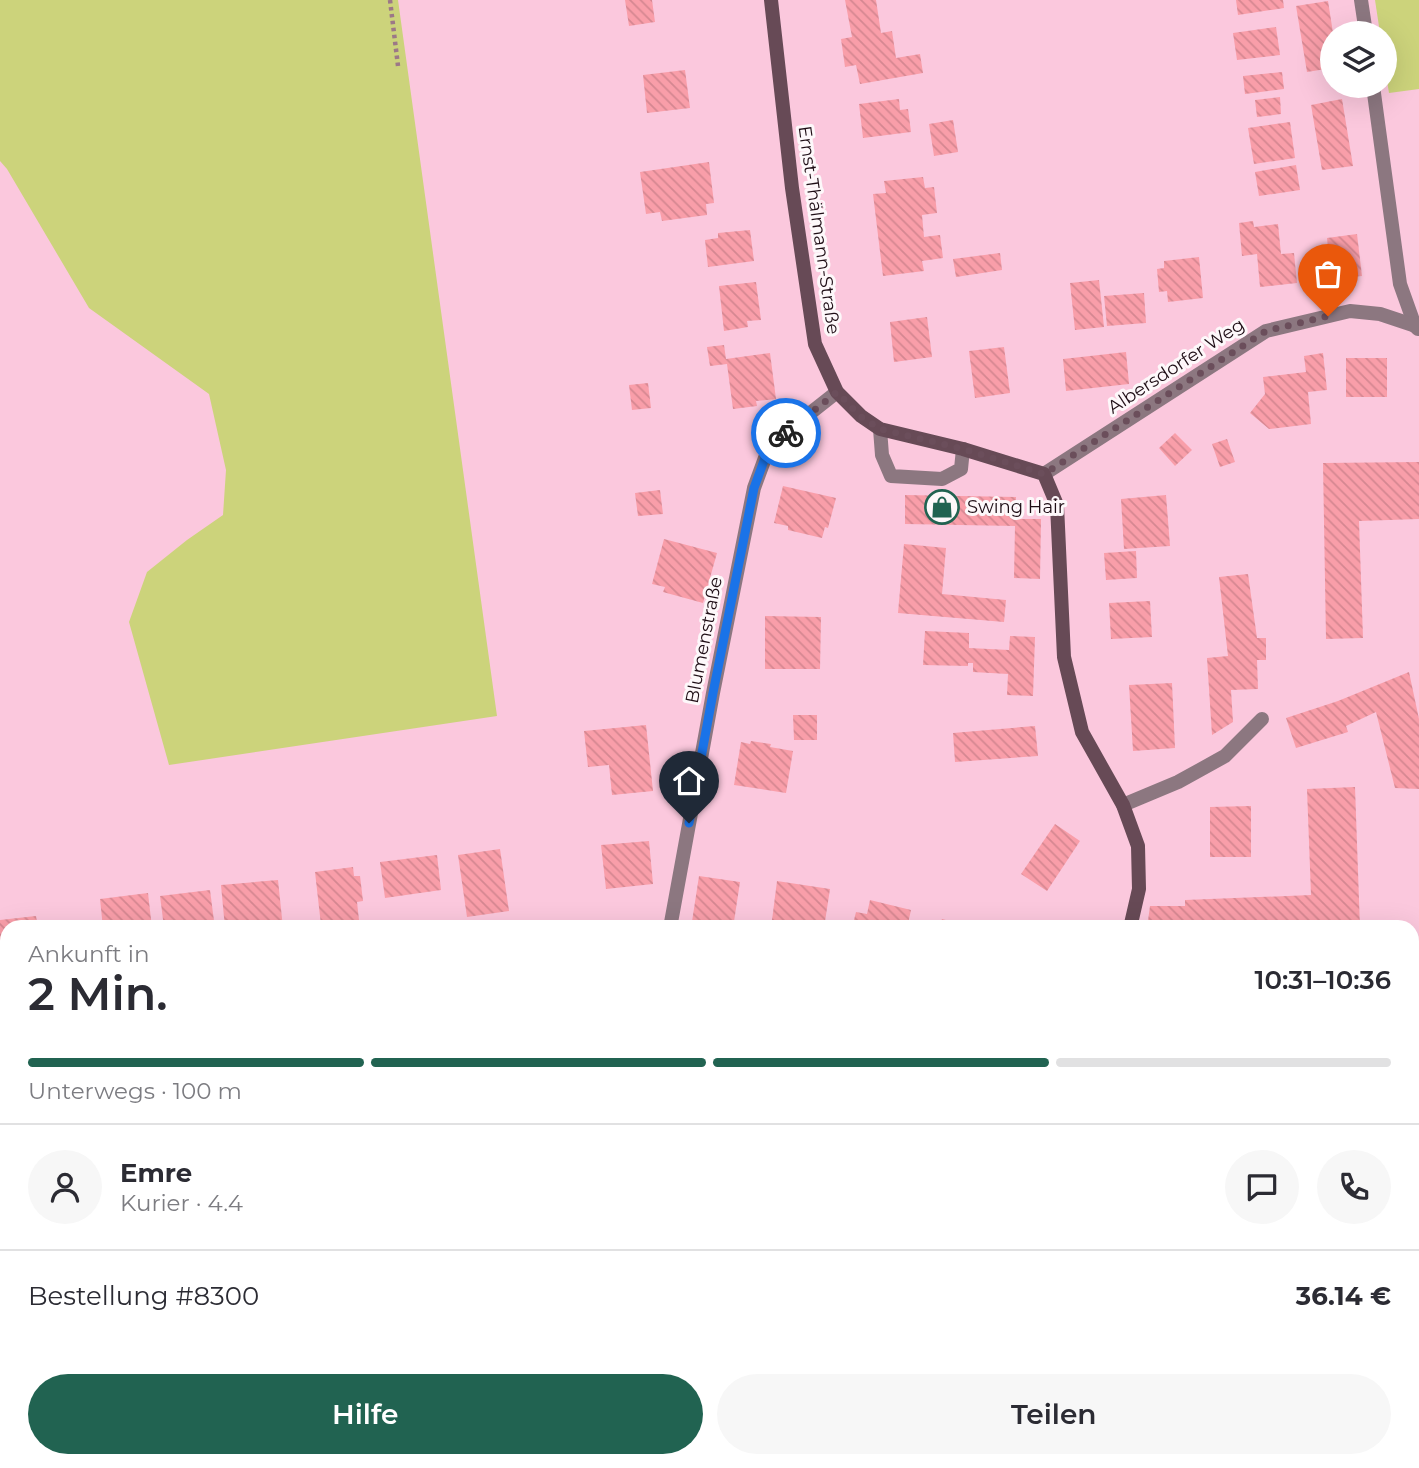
<!DOCTYPE html>
<html lang="de">
<head>
<meta charset="utf-8">
<style>
  body { margin:0; font-family:Montserrat,sans-serif; background:#f7f7f7; color:#2b2b33; height:100vh; display:flex; flex-direction:column; font-size:26px; white-space:nowrap }
  * { box-sizing:border-box; margin:0 }
  p { font-size:23px; color:#7c7c81 }
  .icon { flex:none; width:38px; height:38px; fill:none; stroke:currentColor; stroke-width:2; stroke-linecap:round; stroke-linejoin:round }
  .map { position:relative; flex:1; overflow:hidden }
  .panel { position:absolute; left:0px; top:920px; width:1419px; height:548px; display:flex; flex-direction:column; background:#fff; border-radius:21px 21px 0 0; box-shadow:0 7px 28px #0002 }
  .panel>* { flex:none }
  .tools { position:absolute; left:1320px; top:21px; display:grid; gap:14px }
  .tools a { display:grid; place-items:center; width:77px; height:77px; border-radius:50%; background:#fff; box-shadow:0 7px 28px #0002; font-size:35px }
  .pin { position:absolute; display:grid; place-items:center; width:60px; height:60px; color:#fff; margin:-72px -30px; border-radius:50% 50% 50% 0; rotate:-45deg; box-shadow:0 0 7px #0007 }
  .pin .icon { rotate:45deg }
  .courier { position:absolute; display:grid; place-items:center; width:70px; height:70px; margin:-35px; border:5px solid #1a73e8; border-radius:50%; background:#fff; color:#222; box-shadow:0 2px 9px #0007 }
  .overview em { font-style:normal; font-weight:600 }
  .overview div { display:flex; flex-direction:column-reverse }
  .overview { display:flex; align-items:center; justify-content:space-between; height:119px; padding:0 28px }
  h1 { font-size:46px; font-weight:600; line-height:52px }
  .bar { display:grid; grid-template-columns:repeat(4,1fr); gap:10px 7px; align-content:center; height:84px; padding:0 28px }
  .bar i { height:9px; border-radius:5px; background:#e1e1e2 }
  .bar .current { background:#216351 }
  .bar p { grid-column:span 4 }
  .line { display:flex; align-items:center; gap:18px; padding:0 28px; border-top:2px solid #e1e1e2 }
  .line div { flex:1 }
  .round { display:grid; place-items:center; flex:none; width:74px; height:74px; border-radius:37px; background:#f7f7f7 }
  .primary-button { display:flex; gap:14px; margin-top:auto; padding:14px 28px }
  .primary-button a { flex:1; height:80px; border-radius:42px; background:#216351; color:#fff; font-size:28px; font-weight:600; line-height:80px; text-align:center }
  .primary-button a+a { background:#f7f7f7; color:#2b2b33 }
  .map>svg:first-child { display:block }
  .built { fill:#f4bad2 }
  .green { fill:#ccd37b }
  .building { fill:url(#building-back-hatch) }
  .lines { fill:none; stroke-linecap:round; stroke-linejoin:round }
  .path { stroke:#9c7887; stroke-width:4.5; stroke-dasharray:3.5 3.5; stroke-linecap:butt }
  .lane { stroke:#8c7780; stroke-width:14 }
  .street { stroke:#8c7780; stroke-width:14 }
  .secondary { stroke:#674a56; stroke-width:14 }
  .done { stroke:#6b4e5b; stroke-width:7; stroke-dasharray:0 12.6 }
  .route { stroke:#1a73e8; stroke-width:9 }
  .labels { text-anchor:middle; stroke-width:6; stroke-linejoin:round; paint-order:stroke }
  .street-label { font-size:18px; fill:#1e0d15; stroke:#fdf8fa }
  .poi-label { font-size:18px; fill:#1e0d15; stroke:#fdf8fa; text-anchor:start }
</style>
</head>
<body>
<div class="map">
<svg width="1419" height="1468" viewBox="0 0 1419 1468">
  <defs>
    <pattern id="building-back-hatch" width="6" height="6" patternUnits="userSpaceOnUse" patternTransform="scale(1.75)"><rect width="6" height="6" fill="#f99ea9"/><path d="M-1 5l2 2M0 0l6 6M5-1l2 2" fill="none" stroke="#d58791"/></pattern>
  </defs>
  <rect width="100%" height="100%" fill="#fbc8dd"/>
  <path class="built" d="M1419,1391v77h-105l9,-7h89v-65z"/>
  <g class="green">
    <path d="M0,0h398l99,716 -328,49 -40,-143 18,-50 40,-32 36,-25 3,-45 -17,-76 -120,-86 -82,-139 -7,-8z"/>
    <path d="M1375,0h44v89l-30,4 -5,-30v-30h-4z"/>
  </g>
  <g class="building">
    <path d="M625,0h27l3,22 -26,4z"/>
    <path d="M845,0h31l5,33 11,-2 4,27 24,-4 3,19 -63,11 -4,-19 -11,2 -4,-28 11,-2z"/>
    <path d="M1236,0h47l1,8 -46,7z"/>
    <path d="M1328,1l5,32 -1,35 -25,4 -11,-66z"/>
    <path d="M1276,27l4,28 -43,5 -4,-27z"/>
    <path d="M685,70l5,38 -43,5 -4,-38z"/>
    <path d="M1282,72l2,17 -39,5 -2,-18z"/>
    <path d="M1280,97l1,17 -24,3 -2,-17z"/>
    <path d="M899,99l1,11 8,-1 3,23 -48,6 -4,-34z"/>
    <path d="M1342,99l11,67 -31,4 -11,-65z"/>
    <path d="M953,120l5,32 -24,4 -5,-32z"/>
    <path d="M1290,122l5,36 -41,6 -6,-36z"/>
    <path d="M709,162l5,41 -8,1 1,11 -45,6 -2,-9 -14,2 -6,-42z"/>
    <path d="M1296,165l4,25 -41,6 -4,-24z"/>
    <path d="M923,177l2,11 9,-1 3,26 -15,2 2,22 16,-2 3,23 -21,3 2,10 -41,5 -10,-82 13,-1 -2,-12z"/>
    <path d="M1253,221l1,6 24,-3 3,30 13,-1 3,30 -37,4 -3,-33 -15,2 -3,-33z"/>
    <path d="M750,230l4,31 -46,6 -3,-27 13,-2v-5z"/>
    <path d="M1357,234l5,42 -31,3 -4,-41z"/>
    <path d="M1000,253l2,17 -46,7 -3,-18z"/>
    <path d="M1199,257l4,41 -35,4 -1,-11 -8,1 -2,-23 7,-1v-7z"/>
    <path d="M1099,280l5,47 -29,3 -5,-47z"/>
    <path d="M756,282l5,38 -14,1 1,6 -24,4 -5,-45z"/>
    <path d="M1144,293l2,30 -39,3 -3,-30z"/>
    <path d="M927,317l5,40 -38,5 -4,-40z"/>
    <path d="M724,345l2,14 44,-6 6,46 -20,2 1,5 -24,3 -6,-45 -17,2 -3,-19z"/>
    <path d="M1004,347l6,46 -35,5 -6,-47z"/>
    <path d="M1126,352l3,32 -63,7 -3,-32z"/>
    <path d="M1323,353l4,37 -19,2 3,32 -42,5 -19,-16 15,-19 -2,-17 43,-5 -2,-16z"/>
    <rect x="1346" y="358" width="41" height="39"/>
    <path d="M648,383l3,25 -19,2 -3,-25z"/>
    <path d="M1175,433l17,17 -17,16 -16,-18z"/>
    <path d="M1227,439l8,23 -15,5 -8,-23z"/>
    <path d="M1419,462v57l-60,2 4,117 -37,1 -3,-176z"/>
    <path d="M783,486l53,12 -8,30 -3,-1 -3,11 -34,-8v-4l-14,-3z"/>
    <path d="M660,490l3,24 -25,2 -3,-23z"/>
    <path d="M905,495l111,2 -1,22h26l-1,60 -26,-1 1,-52 -110,-2z"/>
    <path d="M1166,495l4,51 -46,3 -3,-50z"/>
    <path d="M664,539l53,14 -14,50 -40,-11 2,-5 -13,-3z"/>
    <path d="M904,544l42,4 -4,46 64,6 -2,22 -106,-9z"/>
    <path d="M1136,551l1,27 -31,2 -2,-27z"/>
    <path d="M1248,574l9,64h9v22h-9l1,29 -27,1 2,32 -21,13 -5,-77 21,-2 -9,-79z"/>
    <path d="M1150,601l2,36 -41,2 -2,-36z"/>
    <path d="M765,616l56,1 -1,52h-55z"/>
    <path d="M925,631l44,2v15l40,2 1,-14 25,1 -2,59 -26,-1 1,-21 -35,-2v-9h-5v3l-45,-1z"/>
    <path d="M1409,672l10,47v70l-24,-1 -19,-76 -30,14 2,6 -52,16 -10,-30 52,-17z"/>
    <path d="M1172,683l3,65 -42,3 -4,-66z"/>
    <path d="M793,715h24v25h-23z"/>
    <path d="M646,725l7,66 -41,4 -3,-30 -21,2 -4,-36z"/>
    <path d="M1035,726l3,30 -83,6 -2,-29z"/>
    <path d="M751,741l20,3 -1,3 23,4 -7,42 -52,-8 7,-43 9,2z"/>
    <path d="M1355,787l5,141h-213l3,-22h35v-6l126,-5 -4,-106z"/>
    <path d="M1251,806v51h-41v-50z"/>
    <path d="M1055,824l25,17 -33,50 -26,-17z"/>
    <path d="M649,841l4,43 -47,5 -5,-44z"/>
    <path d="M500,849l9,62 -42,6 -9,-62z"/>
    <path d="M437,855l4,35 -56,8 -5,-36z"/>
    <path d="M353,867l1,9h6l3,25 -6,1 2,18 -38,5 -6,-53z"/>
    <path d="M699,876l41,6 -7,46h-42z"/>
    <path d="M278,880l5,48h-58l-4,-43z"/>
    <path d="M777,881l53,8 -6,39h-53z"/>
    <path d="M210,890l4,31 -50,6 -4,-31z"/>
    <path d="M148,893l4,35h-49l-3,-29z"/>
    <path d="M870,900l41,10 -4,18h-55l4,-16 11,2z"/>
    <path d="M36,916l2,12h-31v42l-7,1v-51z"/>
    <path d="M942,919l30,8 -1,1h-31z"/>
    <rect x="1412" y="1001" width="7" height="145"/>
    <path d="M1419,1186v27h-7v-26z"/>
    <path d="M1419,1423v45h-37l3,-7h27v-35z"/>
    <path d="M61,1461h44l1,7h-44z"/>
    <path d="M184,1461h41v2l-41,5z"/>
    <path d="M471,1461h30l1,7h-30z"/>
    <rect x="748" y="1461" width="68" height="7"/>
    <path d="M903,1461h40v5l-39,2z"/>
    <path d="M953,1461h27l2,7h-29l-2,-6z"/>
  </g>
  <g class="lines">
    <g class="path">
      <path d="M390,0l8,66"/>
      <path d="M1412,1371l7,-5"/>
      <path d="M1286,1468l9,-7"/>
    </g>
    <path class="lane" d="M880,429l2,26 9,21 51,3 19,-10 2,-20"/>
    <g class="street">
      <path d="M1361,0l5,33"/>
      <path d="M1373,86l27,198 15,42 3,3"/>
      <path d="M1044,474l222,-143 84,-20 30,3 39,13"/>
      <path d="M1123,805l55,-23 47,-26 37,-37"/>
      <path d="M670,928l43,-235 41,-205 11,-30 20,-25 52,-41"/>
      <path d="M0,1237l7,-2"/>
      <path d="M1412,1319l7,-7"/>
      <path d="M131,1461l1,7"/>
      <path d="M360,1468l12,-7"/>
      <path d="M1151,1468l17,-7"/>
    </g>
    <g class="secondary">
      <path d="M771,0l21,188 23,156 22,48 24,24 19,13 83,20 81,25 13,31 7,152 18,75 41,73 15,41 1,43 -9,39"/>
      <path d="M1080,1461l2,7"/>
    </g>
  </g>
  <g class="lines">
    <path class="done" d="M786,433l51,-41 23,24 20,13 83,20 81,25 222,-143 62,-15"/>
    <path class="route" d="M689,823l24,-130 41,-205 11,-30 21,-25"/>
  </g>
  <defs>
    <g id="shop-ring" transform="scale(1.75)"><circle r="9.5" fill="#fdf8fa" stroke="#216351" stroke-width="1.5"/><path d="M-5-2.5h2.3a2.7 3.5 0 0 1 5.4 0H5L5.5 6h-11ZM-1.5-2.5h3a1.5 2.3 0 0 0-3 0Z" fill="#216351"/></g>
  </defs>
  <g fill-rule="evenodd">
    <use href="#shop-ring" x="942" y="507"/>
  </g>
  <g class="labels">
    <g class="street-label">
      <text transform="translate(819 230) rotate(82)" y="6">Ernst-Thälmann-Straße</text>
      <text transform="translate(1176 366) rotate(-33)" y="6">Albersdorfer Weg</text>
      <text transform="translate(704 640) rotate(-79)" y="6">Blumenstraße</text>
    </g>
    <g class="poi-label">
      <text x="967" y="513">Swing Hair</text>
    </g>
  </g>
</svg>
<div class="tools">
<a><svg class="icon" aria-label="layers" viewBox="0 0 24 24"><path d="M12 4l9 5-9 5-9-5zM3 14l9 5 9-5"/></svg></a>
</div>
<div class="pin" style="left:1328px;top:316px;background:#ea580c"><svg class="icon" aria-label="bag" viewBox="0 0 24 24"><path d="M5 8h14l-1 12H6zM9 8a3 3 0 0 1 6 0"/></svg></div>
<div class="pin" style="left:689px;top:823px;background:#1f2937"><svg class="icon" aria-label="home" viewBox="0 0 24 24"><path d="M3 11l9-7 9 7M6 9v11h12V9"/></svg></div>
<div class="courier" style="left:786px;top:433px"><svg class="icon" aria-label="bike" viewBox="0 0 24 24"><circle cx="6" cy="16" r="4"/><circle cx="18" cy="16" r="4"/><path d="M6 16l4-8h5l3 8M10 8l3 8H6M13 5h3"/></svg></div>
<section class="panel">
<div class="overview"><div><h1>2 Min.</h1><p>Ankunft in</p></div><em>10:31–10:36</em></div>
<div class="bar"><i class="current"></i><i class="current"></i><i class="current"></i><i></i><p>Unterwegs · 100 m</p></div>
<div class="line" style="height:126px"><a class="round"><svg class="icon" aria-label="person" viewBox="0 0 24 24"><circle cx="12" cy="8" r="4"/><path d="M4 21q1-7 8-7t8 7"/></svg></a><div><b>Emre</b><p>Kurier · 4.4</p></div><a class="round"><svg class="icon" aria-label="chat" viewBox="0 0 24 24"><path d="M4 5h16v11H9l-5 4z"/></svg></a><a class="round"><svg class="icon" aria-label="phone" viewBox="0 0 24 24"><path d="M5 4h4l2 5-3 2q2 4 5 5l2-3 5 2v4C11 20 4 13 5 4z"/></svg></a></div>
<div class="line" style="height:91px"><div>Bestellung #8300</div><b>36.14 €</b></div>
<div class="primary-button"><a>Hilfe</a><a>Teilen</a></div>
</section>
</div>
</body>
</html>
